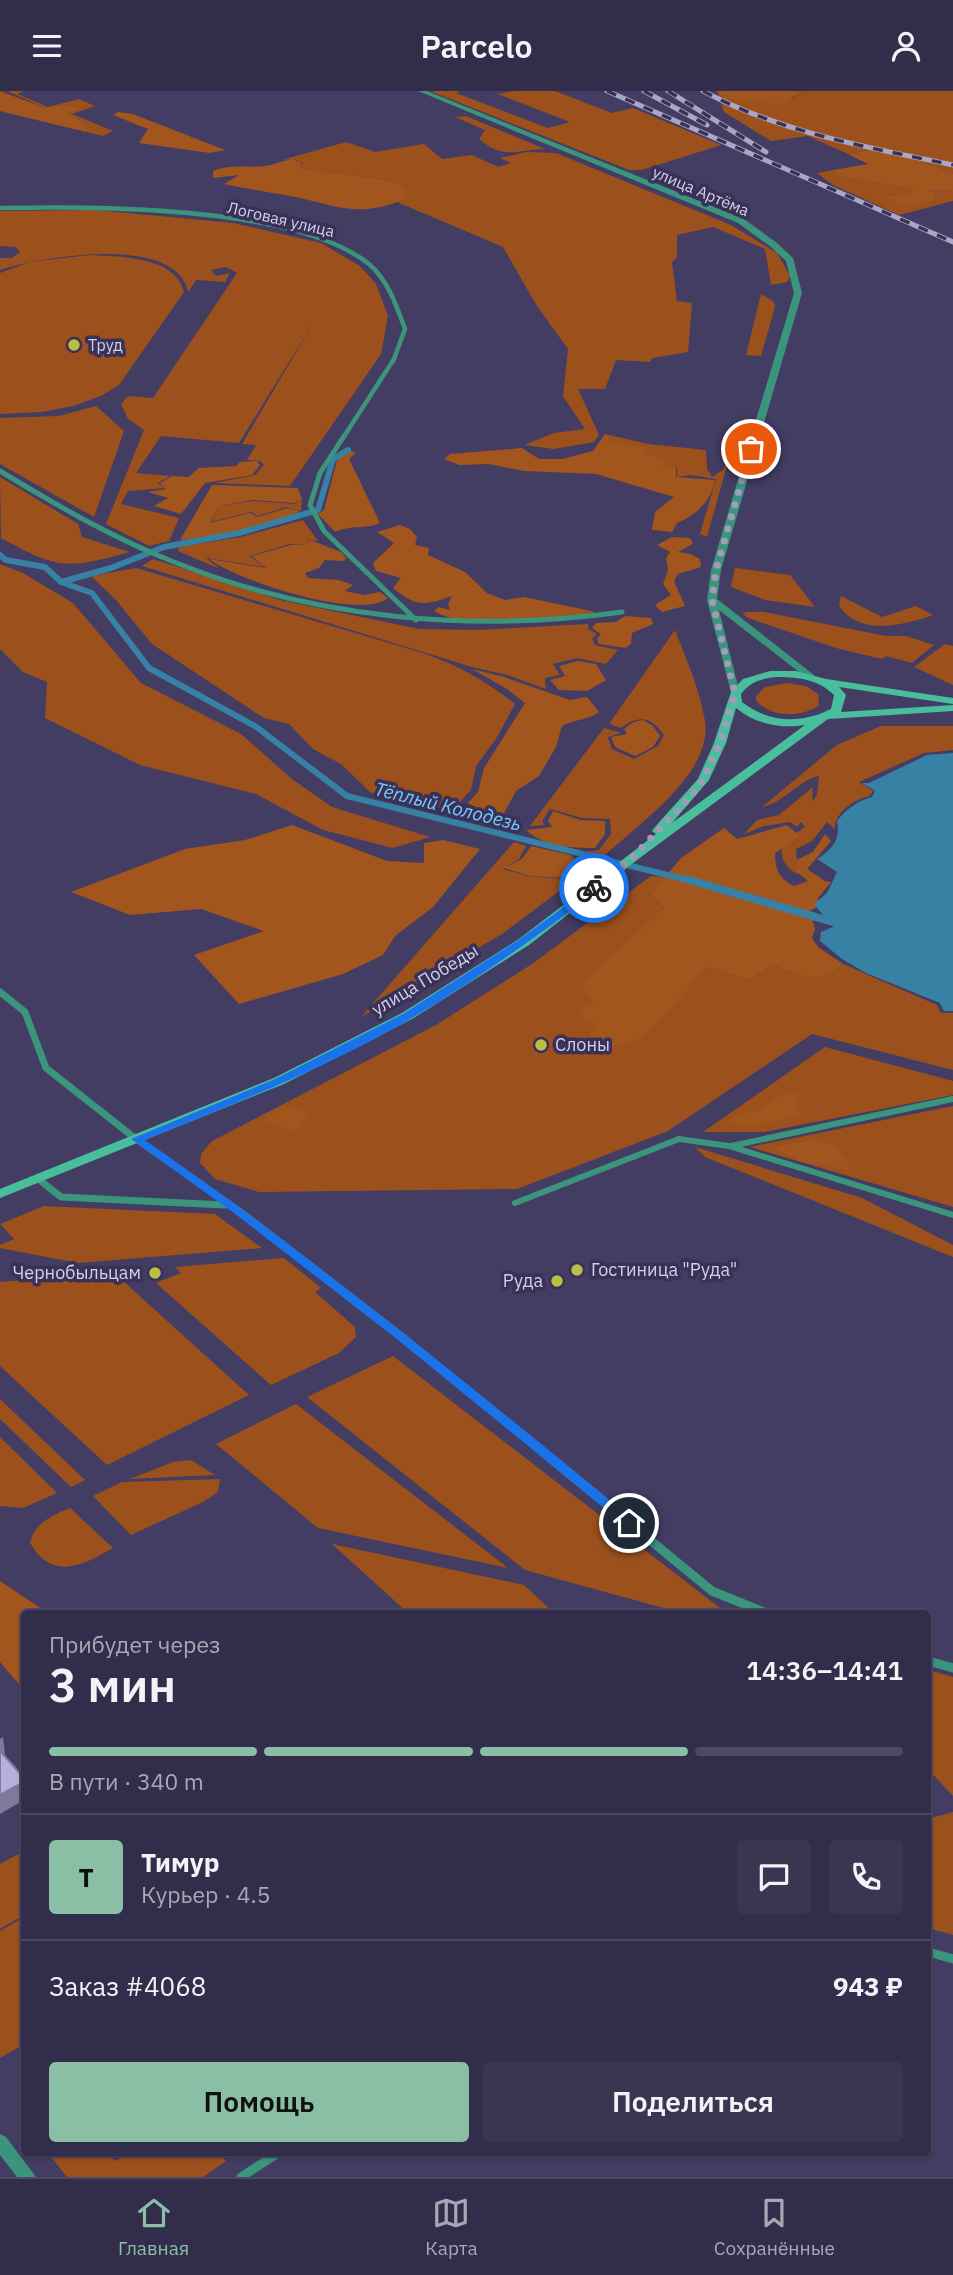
<!DOCTYPE html>
<html lang="ru">
<head>
<meta charset="utf-8">
<style>
  body { margin:0; font-family:"IBM Plex Sans",sans-serif; background:#3a3551; color:#f1f3f6; height:100vh; display:flex; flex-direction:column; font-size:26px; white-space:nowrap }
  * { box-sizing:border-box; margin:0 }
  p { font-size:23px; color:#a8a8b5 }
  .icon { flex:none; width:38px; height:38px; fill:none; stroke:currentColor; stroke-width:2; stroke-linecap:round; stroke-linejoin:round }
  .map { position:relative; flex:1; overflow:hidden }
  .panel { position:absolute; left:21px; top:1519px; width:910px; height:546px; display:flex; flex-direction:column; background:#322d4a; border-radius:7px; box-shadow:0 2px 5px #0004,0 0 0 2px #4d4962 }
  .panel>* { flex:none }
  .pin { position:absolute; display:grid; place-items:center; width:60px; height:60px; color:#fff; margin:-30px; border:4px solid #fff; border-radius:50%; box-shadow:0 2px 7px #0007 }
  .courier { position:absolute; display:grid; place-items:center; width:70px; height:70px; margin:-35px; border:5px solid #1a73e8; border-radius:50%; background:#fff; color:#222; box-shadow:0 2px 9px #0007 }
  .headline em { font-style:normal; font-weight:600 }
  .headline div { display:flex; flex-direction:column-reverse }
  .headline { display:flex; align-items:center; justify-content:space-between; height:119px; padding:0 28px }
  h1 { font-size:46px; font-weight:600; line-height:52px }
  .bar { display:grid; grid-template-columns:repeat(4,1fr); gap:10px 7px; align-content:center; height:84px; padding:0 28px }
  .bar i { height:9px; border-radius:5px; background:#4d4962 }
  .bar .on { background:#8abfa5 }
  .bar p { grid-column:span 4 }
  .line { display:flex; align-items:center; gap:18px; padding:0 28px; border-top:2px solid #4d4962 }
  .line div { flex:1 }
  .round { display:grid; place-items:center; flex:none; width:74px; height:74px; border-radius:7px; background:#3a3551 }
  .action { display:flex; gap:14px; margin-top:auto; padding:14px 28px }
  .action a { flex:1; height:80px; border-radius:7px; background:#8abfa5; color:#111; font-size:28px; font-weight:600; line-height:80px; text-align:center }
  .action a+a { background:#3a3551; color:#f1f3f6 }
  header { display:flex; justify-content:space-between; align-items:center; height:91px; padding:0 28px; background:#322d4a; font-size:32px; font-weight:600 }
  .tabs { display:flex; justify-content:space-around; align-items:center; height:98px; border-top:2px solid #4d4962; background:#322d4a; font-size:19px; color:#a8a8b5 }
  .tabs a { display:grid; justify-items:center; gap:4px }
  .tabs .on { color:#8abfa5 }
  .map>svg:first-child { display:block }
  .green { fill:#9c511d }
  .forest { fill:#a3551e }
  .water { fill:#3681a4 }
  .lines { fill:none; stroke-linecap:round; stroke-linejoin:round }
  .stream-far1 { stroke:#3681a4; stroke-width:6 }
  .stream { stroke:#3681a4; stroke-width:8 }
  .pedestrian { stroke:#3a957c; stroke-width:6 }
  .minor-far3 { stroke:#3a957c; stroke-width:4.5 }
  .minor-far2 { stroke:#3a957c; stroke-width:5 }
  .minor-far1 { stroke:#3a957c; stroke-width:7 }
  .minor { stroke:#3a957c; stroke-width:9 }
  .tertiary { fill:#3a957c; fill-rule:evenodd }
  .secondary { fill:#49be9d; fill-rule:evenodd }
  .rail-casing { stroke:#aba7c3; stroke-width:5 }
  .rail { stroke:#393158; stroke-width:3.5; stroke-dasharray:10; stroke-linecap:butt }
  .shaded-wall { fill:#7f7a9b }
  .building { fill:#b5afdd; stroke:#7f7a9b; stroke-width:2 }
  .route { fill:#1a73e8 }
  .done { stroke:#a19cb9; stroke-width:7; stroke-dasharray:0 12.6 }
  .poi-dot { fill:#bbc045; stroke:#393158; stroke-width:2.5 }
  .labels { text-anchor:middle; stroke-width:7; stroke-linejoin:round; paint-order:stroke }
  .far-street-label { font-size:16px; fill:#d3d0e8; stroke:#393158 }
  .far-poi-label { font-size:16px; fill:#d3d0e8; stroke:#393158; text-anchor:start }
  .street-label { font-size:18px; fill:#d3d0e8; stroke:#393158 }
  .poi-label { font-size:18px; fill:#d3d0e8; stroke:#393158; text-anchor:start }
  .water-label { font-size:19px; font-style:italic; fill:#72cffd; stroke:#393158 }
</style>
</head>
<body>
<header><svg class="icon" aria-label="menu" viewBox="0 0 24 24"><path d="M4 6h16M4 12h16M4 18h16"/></svg>Parcelo<svg class="icon" aria-label="person" viewBox="0 0 24 24"><circle cx="12" cy="8" r="4"/><path d="M4 21q1-7 8-7t8 7"/></svg></header>
<div class="map">
<svg width="953" height="2086" viewBox="0 0 953 2086">
  <rect width="100%" height="100%" fill="#433c63"/>
  <g class="green">
    <path d="M7,0h17l-7,3 31,13 31,-8 16,7 -23,8 41,17 -10,5 -17,-4 1,-7 -19,-12 14,-6 -23,-2 -14,3z"/>
    <path d="M430,0h30l-4,2 92,35 22,-6 -72,-28 15,-3h42l57,22 21,-5 88,37 -79,25h-13z"/>
    <path d="M717,0l7,7h69l10,-7h150v83l-40,-17 -38,-8 -27,5 -40,-18 -37,5 -47,-29z"/>
    <path d="M466,25l79,33c-30,1 -41,11 -66,-10l6,-9 -30,-13z"/>
    <path d="M346,51l29,10 49,-8 18,15 30,-4 26,12 13,-4 -11,-5 27,-6 29,1 175,72 46,28 13,23 -3,6 -16,3 -6,-36 -52,-22 -36,8v22l-5,5 5,39 15,2 -4,49 -36,6 -2,4 -34,-2 -11,29h-27l21,46 -5,7 -40,7 -30,-4 30,-12 31,-4 -22,-33 5,-47 -31,-43 -34,-59 -106,-45 6,-2 5,-10 -14,-9 -94,-13 3,-5 -9,-4 -12,1z"/>
    <path d="M833,79l4,6 79,13 -13,6 -20,1 21,11 18,-17 31,1v10l-54,14 -66,-30 -16,-12z"/>
    <path d="M96,119l137,13 88,20 39,23 16,18 12,32 -7,38 -91,132 -76,-3 41,-8 9,-10 -4,-4 -13,-1 9,-15 -14,-1 73,-124 -76,123 -78,-7 -25,37 34,3 -12,7 7,5 -37,3 -7,13 58,14 -10,23 -20,5 -43,-22 38,-94 -16,-11 -7,-15 7,-8 25,2 84,-125 -11,-6 -15,3 5,6 14,-3 -5,9 -29,-2 -8,12c-11,-59 -149,-35 -188,-22v-12h12l8,-6 -4,-5 -16,-1v-35z"/>
    <path d="M90,164c31,2 85,1 94,37l-65,93 -18,11 -28,10 -31,6 -42,2v-141l30,-11z"/>
    <path d="M761,203l13,8 1,5 -14,49 -15,-1z"/>
    <path d="M96,315l28,25 -30,86 -94,-53v-46l59,-2z"/>
    <path d="M605,343l43,10 58,6 1,19 5,8 11,-7 8,-19 -24,86 -7,-3 16,-55 -26,-4 -13,2v-10l-16,1 -17,-16 5,-5 -38,-6z"/>
    <path d="M0,386l78,47 4,13 48,15c-63,17 -71,18 -129,-14z"/>
    <path d="M302,409l-1,11 -15,-4 -28,9 -7,-4 -40,10 8,-16 34,-5 41,3z"/>
    <path d="M303,429l15,21 -9,-1 -3,5 -16,-1 -40,12 15,11 -59,-9 14,11 -42,-18 1,-4 61,-10z"/>
    <path d="M153,468l127,41 139,29 58,1 111,-6v5l9,5 -5,5 3,6 23,5 -12,14 -29,-6 -24,6 7,11 -15,3 1,11 -39,-14 -35,-8 -330,-101z"/>
    <path d="M0,473l23,9 50,30 68,80 100,51 51,45 40,28 98,30 -37,11 -70,-18 -67,-36 -116,-29 -95,-47 2,-36 -24,-10 -23,-23z"/>
    <path d="M136,477l287,85c35,12 63,28 92,51l-19,35 -20,27 -5,24 -12,13 23,15 12,2 -5,5 -119,-33 -29,-28 -28,-15 -24,-25 -25,-6 -112,-74 -36,-44 -25,-24z"/>
    <path d="M735,477l55,7 25,32 -50,-7 -34,-13z"/>
    <path d="M841,505l41,21 34,-11 17,9c-30,10 -72,22 -94,-9z"/>
    <path d="M746,521h18l122,24h20l28,9 -22,18 -26,-7 -4,3 -46,-11 -88,-30 -5,-4z"/>
    <path d="M675,539c11,29 25,60 30,91 8,53 -67,103 -102,136l-19,-5 15,-2 12,-16 -1,-15 -28,-1 -32,-9 -8,12 3,4 -15,1 74,-98 17,5 -13,4 4,12 22,10 24,-13 6,-11c-12,-18 -26,-21 -43,-7l-12,-4z"/>
    <path d="M945,553l8,2v39l-39,-18z"/>
    <path d="M787,592l19,3 12,8 1,11c-16,13 -50,13 -63,-5v-4l9,-9z"/>
    <path d="M881,635h72v24l-29,3 -65,29 14,9 -3,5c-16,3 -36,17 -35,33l-8,-7 -15,19 -16,8 1,12 11,9 -11,4c-13,-8 -17,-16 -15,-31l23,-16 -4,-5 -4,5 -7,-5 -26,4 -20,8 13,-14 22,-5 34,-28 -1,15 5,-7 2,-19c-22,5 -34,26 -57,31l75,-62z"/>
    <path d="M514,751l12,4 -7,13 -16,10 25,7 46,4 -72,54 -141,83z"/>
    <path d="M651,785l15,1 -16,18 14,13 -69,93 -14,9 15,13 8,22h22l29,-22 52,-56 42,13 24,-15c27,11 46,22 70,-1l94,41 4,8h12v57l-141,-36 -144,97 -151,58 -258,3 -44,-13 -15,-16 1,-9 11,-13 224,-116 96,-61z"/>
    <path d="M825,956l128,34v14l-189,37h-61z"/>
    <path d="M953,1015v101l-203,-60z"/>
    <path d="M695,1056l167,51 91,47v12l-248,-100z"/>
    <path d="M44,1115l171,8 47,34 -184,15 -78,-15v-3l14,-6 -14,-15z"/>
    <path d="M284,1167l37,30 -6,4 40,35 1,10 -17,16 -68,32 -115,-102 25,-10 -6,-6z"/>
    <path d="M113,1181l136,123 -142,70 -107,-99v-84z"/>
    <path d="M393,1265l331,255 3,2h-45l-157,-43 -218,-173z"/>
    <path d="M0,1308l85,81 -14,7 -71,-68z"/>
    <path d="M296,1313l212,164 -190,-40 -102,-84z"/>
    <path d="M0,1346l57,56 -34,15 -23,-2z"/>
    <path d="M191,1369l24,15 -85,4 43,-17z"/>
    <path d="M220,1388l-2,13 -15,10 -72,33 -38,-39 29,-14z"/>
    <path d="M70,1417l43,40c-31,18 -61,33 -83,-5 5,-21 22,-27 40,-35z"/>
    <path d="M332,1453l192,41 30,28h-146z"/>
    <path d="M928,1579l25,7v119l-25,-27z"/>
    <path d="M953,1721v123l-25,-7v-109z"/>
    <path d="M24,1760v64l-24,14v-65z"/>
    <path d="M24,1826v127l-24,14v-127z"/>
    <path d="M48,2062h61l6,8 15,-8h87l9,8 -23,16h-136z"/>
  </g>
  <g class="forest">
    <path d="M0,0l45,17 13,-3 26,2 -16,6 19,12 -1,7 -86,-21z"/>
    <path d="M717,0h86l-21,13 -58,-6z"/>
    <path d="M118,21l15,2 92,36 -15,3 -71,-10 9,-14 -35,-14z"/>
    <path d="M875,58l38,8 40,17v17l-27,-1 8,3 -1,8 -29,6 -22,-11 21,-1 12,-6 -78,-13 -4,-6 35,-6 -20,-10z"/>
    <path d="M293,68l9,4 -2,5 94,13 14,9 -5,10c-46,18 -64,6 -108,-3 -24,-5 -48,-8 -71,-13l15,-9 -26,3v-7c18,-7 33,-3 52,-5 9,-1 19,-6 28,-7z"/>
    <path d="M605,343l6,7 39,6 -6,5 20,7 -2,8h14v10l39,3c-4,22 -19,35 -38,43l-5,9 -20,-2 3,-18 19,-15 -78,-23 -72,-3 -36,-7 -29,1 -15,-6 6,-5 72,-6 17,11h23l31,-8z"/>
    <path d="M351,360l5,2 -7,6 31,64c-15,7 -26,1 -45,9l-17,-18 6,-4 13,-50z"/>
    <path d="M257,370l3,4 -8,10 -47,8 -24,31 -27,-8 14,-8 -20,-6 18,-3 -6,-6 12,-7 16,1 11,-9 37,-2 4,-4z"/>
    <path d="M212,394l86,3 4,12 -9,3 -40,-3 -34,6 -9,17 40,-10 8,4 29,-9 13,3c-15,13 -97,27 -120,29z"/>
    <path d="M400,434l10,4 7,8 -2,8 14,3 -1,7 37,17 22,21 18,7 19,-3 72,15 -15,4c-41,3 -112,16 -147,-5l5,-4 11,3 -2,-6 4,-8c-28,10 -36,11 -59,-8l8,-10 -25,-7 -3,-8 21,-20 -17,-11z"/>
    <path d="M672,446l18,1 3,6 -15,8 12,2 10,5 1,8 -23,7 -4,7 11,25 -23,6 -7,-7 16,-10 -8,-11 5,-13 -2,-13 4,-6 -13,-7z"/>
    <path d="M310,449l31,12 5,6 -2,3 -19,-1 -6,8 -14,5 3,5 31,2 14,5 -8,6 19,4 16,-3 8,6c-28,23 -152,-18 -179,-39l57,9 -14,-12 39,-11h15z"/>
    <path d="M625,525l26,2 2,6 -21,9 -1,11 -6,4 -26,-4 -2,-5 4,-5 -9,-6 4,-5 20,-1z"/>
    <path d="M578,570l18,3 10,16 -19,11 -28,-1 -9,-10 15,-4 -6,-10z"/>
    <path d="M472,578l32,8 66,23 17,-3 12,15c-13,9 -24,7 -37,14l-6,21 -17,29 -23,15 -13,24h-16l-19,-12 10,-11 6,-24 41,-65 -18,-14z"/>
    <path d="M643,629l10,6 7,10 -7,11 -18,9 -20,-9 -4,-10 16,-3 -3,-5 9,-7z"/>
    <path d="M553,720l27,9 25,1v13l-10,14c-23,0 -51,-1 -69,-18l26,-3 -4,-6z"/>
    <path d="M292,734l95,36 37,2v-20l19,-3 37,9 -47,58 -38,29 -12,19 -40,19 -104,30 -45,-49 70,-24 -63,-22 -71,6 -59,-23 114,-43 60,-9z"/>
    <path d="M787,734l13,11 -25,17c0,17 4,25 19,33l14,-5 -12,-10 1,-11 16,-8 12,-18 6,7 -24,28 18,12 6,1 -13,16 -1,9 -7,4 5,18 -3,9 6,9 25,17c-24,23 -43,12 -70,1l-24,15 -42,-13c-16,17 -61,73 -82,78 -14,4 -25,-3 -35,-10l6,-12 -11,-2 -5,-12 15,-8 -7,-5 -6,-12 82,-76 -14,-13 31,-37 43,-30 13,11z"/>
    <path d="M531,755l39,9 13,12 -16,11 -37,-2 -26,-8 18,-9z"/>
    <path d="M802,1002l-6,13 5,10 -54,11 -21,-5 16,-9 16,-1 22,-17z"/>
    <path d="M283,1015l21,3 3,7 -7,5 3,7 -15,2 -10,-7 -4,2 -9,-3 -1,-4 12,-4 -2,-4z"/>
    <path d="M815,1048l20,6 17,25 -49,-8 -30,-14z"/>
    <path d="M0,1490l48,32h-24v77l-24,-28z"/>
  </g>
  <path class="water" d="M953,662v258h-9l-4,-8 -74,-30 -24,-14 -22,-18 1,-9 21,-9 -19,-8 -9,-11 13,-11 10,-21 -20,-13c15,-9 24,-20 20,-38 8,-11 22,-21 35,-24l3,-6 -13,-8h7l58,-28z"/>
  <g class="lines">
    <g class="stream-far1">
      <path d="M0,464l6,5 39,7 16,15 31,11 57,75 106,58 92,70 345,85"/>
      <path d="M61,491l50,-14 53,-21 75,-14 79,-23 15,-51 15,-9"/>
    </g>
    <path class="stream" d="M686,788l164,48"/>
    <g class="pedestrian">
      <path d="M731,1055l222,-47"/>
      <path d="M515,1112l164,-64 50,7 224,69"/>
    </g>
    <path class="minor-far3" d="M0,117c94,-2 295,-3 369,56 19,16 28,43 36,65l-11,30 -51,79"/>
    <g class="minor-far2">
      <path d="M344,345l-24,37 -10,32 14,26 92,89"/>
      <path d="M0,380c56,34 113,67 174,91 141,57 298,71 448,50"/>
    </g>
    <g class="minor-far1">
      <path d="M0,901l25,20 21,56 90,71 106,74 161,124 137,112"/>
      <path d="M37,1087l24,19 164,8"/>
    </g>
    <g class="minor">
      <path d="M538,1357l174,143 54,22"/>
      <path d="M928,1570l25,7"/>
      <path d="M928,1861l25,7"/>
      <path d="M241,2086l37,-24"/>
    </g>
    <g class="tertiary">
      <path d="M418,0h9l317,128 33,24 16,15 9,35 -81,277 -4,29 97,76v4h-6l-89,-69 21,84 -5,3 -3,-1 -25,-96 4,-30 83,-277 -8,-32 -15,-14 -33,-24z"/>
      <path d="M0,2043l6,3 30,40h-19l-17,-22z"/>
    </g>
    <path class="secondary" d="M770,580h26l30,8 127,19v6l-114,-17 7,8 -5,17 112,-7v6l-125,8 -191,141 -108,85 -117,74 -128,65 -284,114v-9l274,-111 128,-65 117,-74 137,-105 -4,-3 2,-3 44,-49 16,-36 17,-51 12,-13zM779,586c21,0 40,3 55,18l-3,14c-30,15 -62,14 -89,-7l-1,-8c10,-13 22,-16 38,-17zM736,617c19,16 45,21 69,17l-133,98 37,-43 17,-37z"/>
    <g class="rail-casing">
      <g id="rail">
        <path d="M607,0l346,151"/>
        <path d="M644,0l63,34"/>
        <path d="M668,0l98,61"/>
        <path d="M703,0c79,42 164,56 250,74"/>
      </g>
    </g>
    <use href="#rail" class="rail"/>
  </g>
  <g class="shaded-wall">
    <path d="M3,1646l2,17 -5,3v-18z"/>
    <path d="M24,1691v18l-24,14v-19z"/>
  </g>
  <path class="building" d="M0,1660l24,27v4l-24,13z"/>
  <path class="route" d="M594,794l3,6c-59,45 -120,88 -185,127 -84,50 -177,85 -267,122 170,118 329,249 489,380v6l-5,2 -231,-188 -160,-124 -107,-77 144,-60 128,-65 117,-75z"/>
  <g class="lines">
    <path class="done" d="M594,797l39,-31 56,-59 14,-18 17,-37 15,-49 -23,-94 4,-30 35,-121"/>
  </g>
  <g class="poi-dot">
    <circle cx="74" cy="254" r="7"/>
    <circle cx="541" cy="954" r="7"/>
    <circle cx="577" cy="1179" r="7"/>
    <circle cx="155" cy="1182" r="7"/>
    <circle cx="557" cy="1190" r="7"/>
  </g>
  <g class="labels">
    <g class="far-street-label">
      <text transform="translate(701 100) rotate(23)" y="6">улица Артёма</text>
      <text transform="translate(281 128) rotate(13)" y="6">Логовая улица</text>
    </g>
    <g class="far-poi-label">
      <text x="88" y="260">Труд</text>
    </g>
    <g class="street-label">
      <text transform="translate(425 889) rotate(-31)" y="6">улица Победы</text>
    </g>
    <g class="poi-label">
      <text x="555" y="960">Слоны</text>
      <text x="591" y="1185">Гостиница "Руда"</text>
      <text x="141" y="1188" text-anchor="end">Чернобыльцам</text>
      <text x="543" y="1196" text-anchor="end">Руда</text>
    </g>
    <g class="water-label">
      <text transform="translate(448 715) rotate(14)" y="7">Тёплый Колодезь</text>
    </g>
  </g>
</svg>
<div class="pin" style="left:751px;top:358px;background:#ea580c"><svg class="icon" aria-label="bag" viewBox="0 0 24 24"><path d="M5 8h14l-1 12H6zM9 8a3 3 0 0 1 6 0"/></svg></div>
<div class="pin" style="left:629px;top:1432px;background:#1f2937"><svg class="icon" aria-label="home" viewBox="0 0 24 24"><path d="M3 11l9-7 9 7M6 9v11h12V9"/></svg></div>
<div class="courier" style="left:594px;top:797px"><svg class="icon" aria-label="bike" viewBox="0 0 24 24"><circle cx="6" cy="16" r="4"/><circle cx="18" cy="16" r="4"/><path d="M6 16l4-8h5l3 8M10 8l3 8H6M13 5h3"/></svg></div>
<section class="panel">
<div class="headline"><div><h1>3 мин</h1><p>Прибудет через</p></div><em>14:36–14:41</em></div>
<div class="bar"><i class="on"></i><i class="on"></i><i class="on"></i><i></i><p>В пути · 340 m</p></div>
<div class="line" style="height:126px"><b class="round" style="background:#8abfa5;color:#111">Т</b><div><b>Тимур</b><p>Курьер · 4.5</p></div><a class="round"><svg class="icon" aria-label="chat" viewBox="0 0 24 24"><path d="M4 5h16v11H9l-5 4z"/></svg></a><a class="round"><svg class="icon" aria-label="phone" viewBox="0 0 24 24"><path d="M5 4h4l2 5-3 2q2 4 5 5l2-3 5 2v4C11 20 4 13 5 4z"/></svg></a></div>
<div class="line" style="height:91px"><div>Заказ #4068</div><b>943 ₽</b></div>
<div class="action"><a>Помощь</a><a>Поделиться</a></div>
</section>
</div>
<nav class="tabs">
<a class="on"><svg class="icon" aria-label="home" viewBox="0 0 24 24"><path d="M3 11l9-7 9 7M6 9v11h12V9"/></svg>Главная</a>
<a><svg class="icon" aria-label="map" viewBox="0 0 24 24"><path d="M3 6l6-2 6 2 6-2v14l-6 2-6-2-6 2zM9 4v14M15 6v14"/></svg>Карта</a>
<a><svg class="icon" aria-label="saved" viewBox="0 0 24 24"><path d="M7 4h10v16l-5-4-5 4z"/></svg>Сохранённые</a>
</nav>
</body>
</html>
